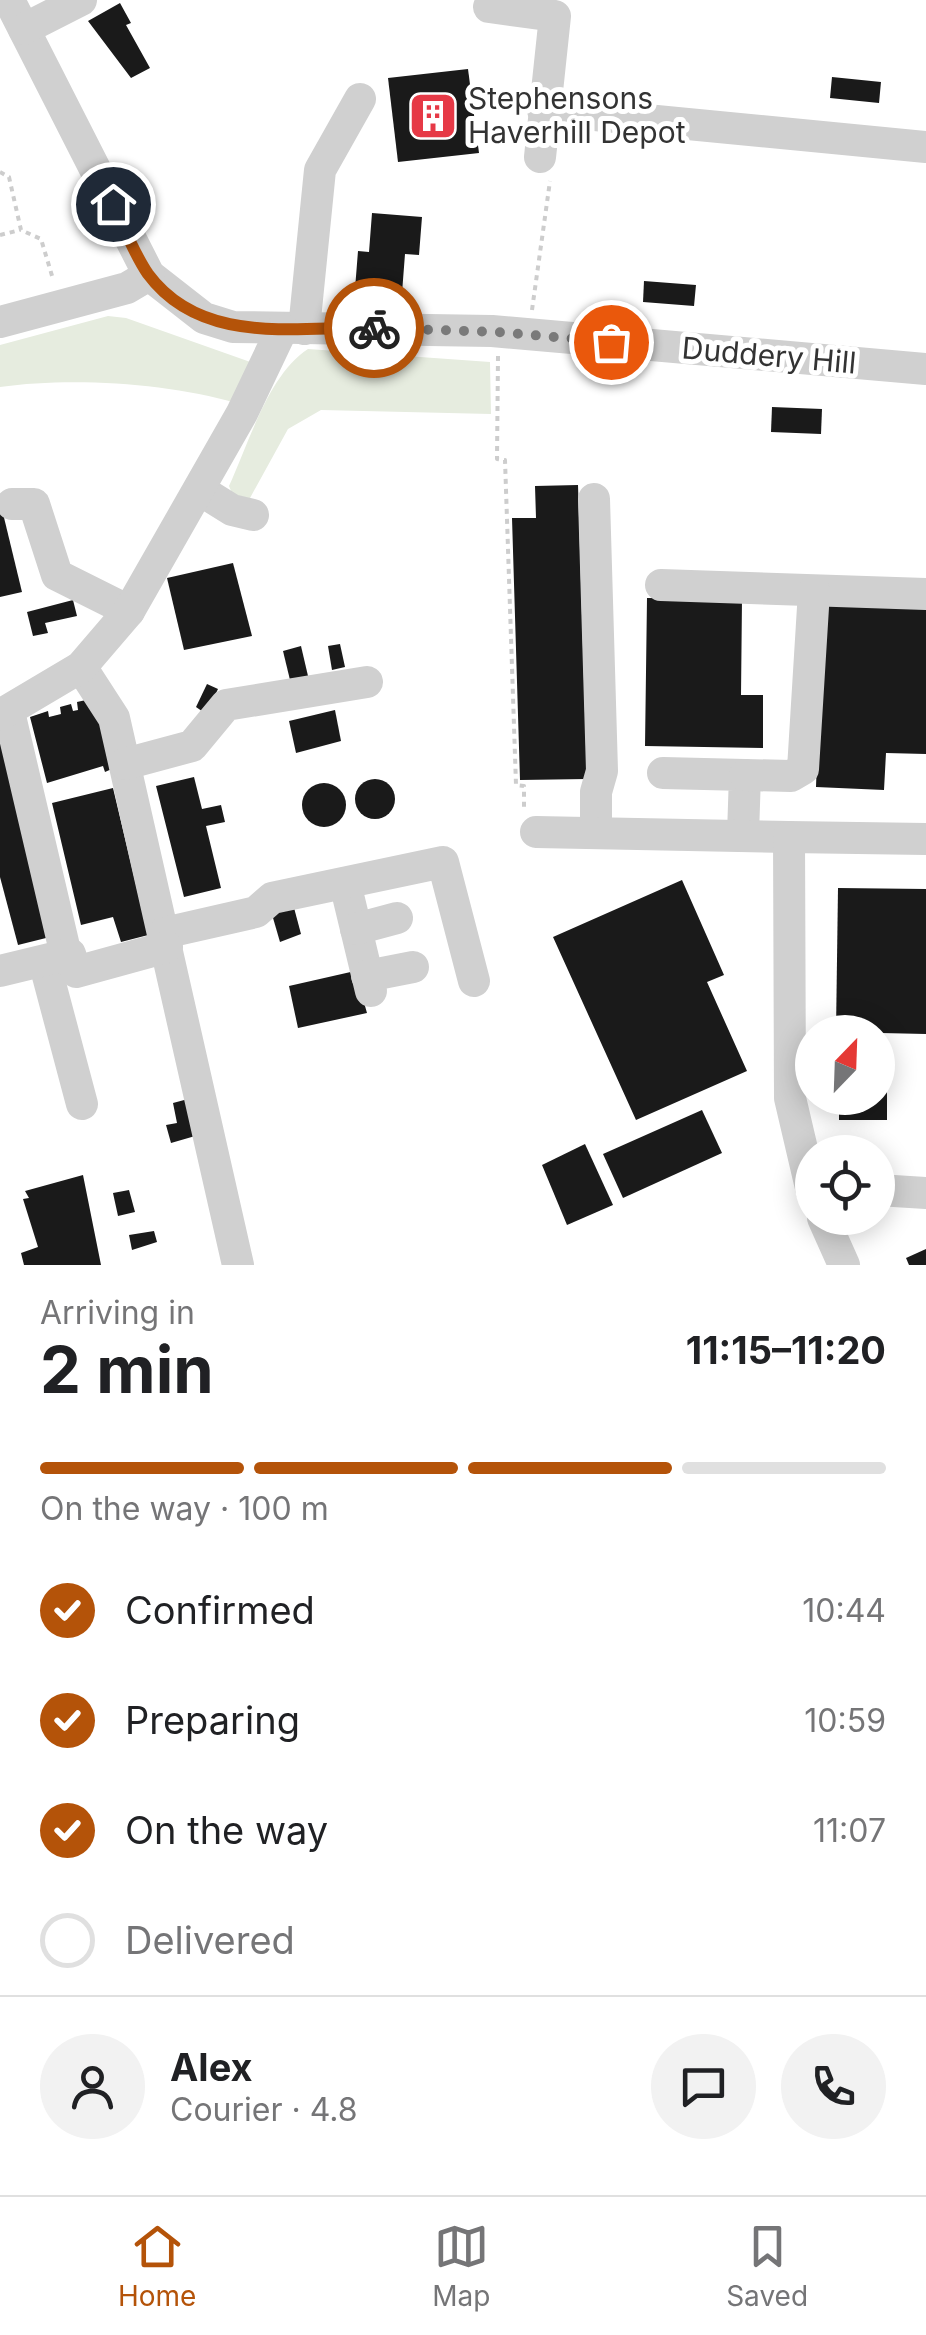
<!DOCTYPE html>
<html lang="en">
<head>
<meta charset="utf-8">
<style>
  body { margin:0; font-family:Inter,sans-serif; background:#f2f2f2; color:#202124; height:100vh; display:flex; flex-direction:column; font-size:38px; white-space:nowrap }
  * { box-sizing:border-box; margin:0 }
  p { font-size:32px; color:#757577 }
  .icon { flex:none; width:55px; height:55px; fill:none; stroke:currentColor; stroke-width:2; stroke-linecap:round; stroke-linejoin:round }
  .map { position:relative; height:1265px; overflow:hidden }
  .panel { display:flex; flex-direction:column; background:#fff; flex:1 }
  .panel>* { flex:none }
  .needle { width:65px; rotate:23deg }
  .tools { position:absolute; left:795px; top:1015px; display:grid; gap:20px }
  .tools a { display:grid; place-items:center; width:100px; height:100px; border-radius:50%; background:#fff; box-shadow:0 5px 25px #0003; font-size:50px }
  .pin { position:absolute; display:grid; place-items:center; width:85px; height:85px; color:#fff; margin:-42px; border:5px solid #fff; border-radius:50%; box-shadow:0 2px 10px #0007 }
  .courier { position:absolute; display:grid; place-items:center; width:100px; height:100px; margin:-50px; border:8px solid #b45309; border-radius:50%; background:#fff; color:#222; box-shadow:0 2px 12px #0007 }
  .headline em { font-style:normal; font-weight:700 }
  .headline div { display:flex; flex-direction:column-reverse }
  .headline { display:flex; align-items:center; justify-content:space-between; height:170px; padding:0 40px }
  h1 { font-size:65px; font-weight:700; line-height:75px }
  .bar { display:grid; grid-template-columns:repeat(4,1fr); gap:15px 10px; align-content:center; height:120px; padding:0 40px }
  .bar i { height:12px; border-radius:8px; background:#e0e0e0 }
  .bar .active { background:#b45309 }
  .bar p { grid-column:span 4 }
  .line { display:flex; align-items:center; gap:25px; padding:0 40px; border-top:2px solid #e0e0e0 }
  .line div { flex:1 }
  .round { display:grid; place-items:center; flex:none; width:105px; height:105px; border-radius:52px; background:#f2f2f2 }
  ol { padding:0 40px; list-style:none }
  li { display:flex; align-items:center; gap:30px; height:110px }
  li p { margin-inline-start:auto }
  li .icon { padding:10px; border-radius:50%; background:#b45309; color:#fff; stroke-width:4 }
  li:last-child { color:#757577 }
  li i { width:55px; height:55px; border:5px solid #e0e0e0; border-radius:50% }
  .dock { display:flex; justify-content:space-around; align-items:center; height:140px; border-top:2px solid #e0e0e0; background:#fff; font-size:28px; color:#757577 }
  .dock a { display:grid; justify-items:center; gap:5px }
  .dock .active { color:#b45309 }
  .map>svg:first-child { display:block }
  .green { fill:#e6ecdf }
  .building { fill:#1a1a1a }
  .lines { fill:none; stroke-linecap:round; stroke-linejoin:round }
  .path { stroke:#cdcdcd; stroke-width:4; stroke-dasharray:5 5; stroke-linecap:butt }
  .minor { stroke:#d0d0d0; stroke-width:32 }
  .done { stroke:#7a7a7a; stroke-width:10; stroke-dasharray:0 18 }
  .route { stroke:#b45309; stroke-width:12 }
  .labels { text-anchor:middle; stroke-width:10; stroke-linejoin:round; paint-order:stroke }
  .poi-label { font-size:30px; fill:#333; stroke:#fff; text-anchor:start }
  .street-label { font-size:30px; fill:#333; stroke:#fff }
</style>
</head>
<body>
<div class="map">
<svg width="926" height="1265" viewBox="0 0 926 1265">
  <rect width="100%" height="100%" fill="#fff"/>
  <g class="green">
    <path d="M108,316l18,2 133,47 -23,38c-68,-20 -165,-26 -236,-16v-42z"/>
    <path d="M308,349l182,13 1,52 -170,-4 -33,19 -38,69h-16l-5,-12c20,-43 39,-111 79,-137z"/>
  </g>
  <g class="building">
    <path d="M120,3l11,20 -5,2 24,43 -19,10 -43,-57z"/>
    <path d="M468,69l11,84 -81,9 -10,-84z"/>
    <path d="M832,77l49,5 -2,21 -49,-5z"/>
    <path d="M372,213l50,4 -3,38 -14,-1 -3,39 -47,-4 3,-38 11,1z"/>
    <path d="M644,281l52,4 -2,21 -51,-4z"/>
    <path d="M772,407l50,2 -1,25 -50,-2z"/>
    <path d="M578,485l9,294 -67,1 -8,-262h24l-1,-32z"/>
    <path d="M0,501l22,91 -22,5z"/>
    <path d="M233,563l19,73 -68,14 -17,-72z"/>
    <path d="M823,592l103,4v158l-40,-1 -2,37 -68,-3z"/>
    <path d="M647,598l95,1 -1,96h22v53l-118,-2z"/>
    <path d="M73,600l4,16 -32,7 3,10 -15,3 -6,-24z"/>
    <path d="M340,644l5,23 -13,3 -4,-24z"/>
    <path d="M301,646l7,30 -18,4 -7,-29z"/>
    <path d="M207,684l11,5 -12,25 -10,-7z"/>
    <path d="M95,698l19,70 -9,4 -2,-6 -56,17 -17,-66 18,-6 1,6 12,-3 -1,-7 11,-3 2,7 5,-1 -1,-8z"/>
    <path d="M335,710l6,31 -45,12 -7,-32z"/>
    <path d="M0,719l58,216 -40,10 -18,-68z"/>
    <path d="M194,777l8,32 19,-4 4,17 -19,4 15,62 -37,9 -28,-111z"/>
    <circle cx="375" cy="799" r="20"/>
    <circle cx="324" cy="805" r="22"/>
    <path d="M113,788l29,122 14,23 -35,9 -8,-25 -32,8 -29,-122z"/>
    <path d="M682,880l42,95 -17,7 40,89 -111,49 -83,-183z"/>
    <path d="M838,888l88,1v145l-90,-2z"/>
    <path d="M293,904l8,30 -21,8 -9,-31z"/>
    <path d="M355,971l12,42 -69,15 -9,-42z"/>
    <path d="M878,1055h9v65h-48v-22h39z"/>
    <path d="M188,1099l14,35 -31,9 -5,-18 11,-2 -4,-20z"/>
    <path d="M702,1110l20,43 -99,45 -20,-44z"/>
    <path d="M585,1144l28,61 -46,20 -25,-60z"/>
    <path d="M83,1175l18,90h-77l-3,-12 17,-6 -15,-48 6,-1 -4,-7z"/>
    <path d="M129,1190l6,22 -17,4 -5,-23z"/>
    <path d="M154,1231l3,11 -25,8 -3,-15z"/>
    <path d="M926,1249v16h-17l-3,-7z"/>
  </g>
  <g class="lines">
    <g class="path">
      <path d="M0,172l9,5 12,53 20,9 12,40"/>
      <path d="M0,235l20,-5"/>
      <path d="M532,310l18,-129"/>
      <path d="M498,356l-1,103 8,1 11,325 8,1v22"/>
    </g>
    <g class="minor">
      <path d="M9,0l140,275 55,43 29,9 259,4 434,38"/>
      <path d="M489,7l66,9 -15,141"/>
      <path d="M24,29l57,-29"/>
      <path d="M543,110l383,37"/>
      <path d="M0,322l127,-34 22,-13"/>
      <path d="M304,329l16,-159 40,-71"/>
      <path d="M200,490l32,20 21,5"/>
      <path d="M594,499l8,272 -6,21v40"/>
      <path d="M12,504h22l23,71 72,36"/>
      <path d="M661,585l265,9"/>
      <path d="M81,667l33,51 124,547"/>
      <path d="M9,712l57,243"/>
      <path d="M0,715l81,-48 48,-56 113,-198 40,-84"/>
      <path d="M125,764l67,-18 34,-41 141,-23"/>
      <path d="M663,773l82,2 -2,59"/>
      <path d="M745,775l46,1 12,-7 11,-178"/>
      <path d="M536,832l253,5"/>
      <path d="M345,883l26,108"/>
      <path d="M356,929l41,-11"/>
      <path d="M164,933l92,-21 16,-14 171,-36 31,119"/>
      <path d="M44,961l38,143"/>
      <path d="M0,971l70,-17 6,18 91,-25"/>
      <path d="M367,976l46,-9"/>
      <path d="M878,1190l48,3"/>
      <path d="M812,1192l-22,-94 -1,-261 137,2"/>
      <path d="M823,1218l21,47"/>
    </g>
  </g>
  <g class="lines">
    <path class="done" d="M374,328l124,4 113,10"/>
    <path class="route" d="M113,204c11,23 21,50 35,70 54,73 150,52 226,54"/>
  </g>
  <defs>
    <g id="building-square" transform="scale(2.5)"><rect x="-9" y="-9" width="18" height="18" rx="4" fill="#e63946" stroke="#fff"/><path d="M-4-6H4V6H1V3H-1V6H-4ZM-2.5-4.3h1.7v1.8h-1.7ZM.8-4.3h1.7v1.8H.8ZM-2.5-1h1.7V.8h-1.7ZM.8-1h1.7V.8H.8Z" fill="#fff"/></g>
  </defs>
  <g fill-rule="evenodd">
    <use href="#building-square" x="433" y="116"/>
  </g>
  <g class="labels">
    <g class="poi-label">
      <text x="468" y="109">Stephensons<tspan x="468" dy="34">Haverhill Depot</tspan></text>
    </g>
    <g class="street-label">
      <text transform="translate(769 356) rotate(5)" y="10">Duddery Hill</text>
    </g>
  </g>
</svg>
<div class="tools">
<a><svg class="needle" viewBox="-14 -14 28 28"><path d="M0-13l5 13h-10z" fill="#e53935"/><path d="M0 13l5-13h-10z" fill="#757577"/></svg></a>
<a><svg class="icon" aria-label="locate" viewBox="0 0 24 24"><circle cx="12" cy="12" r="6"/><path d="M12 2v4M12 18v4M2 12h4M18 12h4"/></svg></a>
</div>
<div class="pin" style="left:611px;top:342px;background:#ea580c"><svg class="icon" aria-label="bag" viewBox="0 0 24 24"><path d="M5 8h14l-1 12H6zM9 8a3 3 0 0 1 6 0"/></svg></div>
<div class="pin" style="left:113px;top:204px;background:#1f2937"><svg class="icon" aria-label="home" viewBox="0 0 24 24"><path d="M3 11l9-7 9 7M6 9v11h12V9"/></svg></div>
<div class="courier" style="left:374px;top:328px"><svg class="icon" aria-label="bike" viewBox="0 0 24 24"><circle cx="6" cy="16" r="4"/><circle cx="18" cy="16" r="4"/><path d="M6 16l4-8h5l3 8M10 8l3 8H6M13 5h3"/></svg></div>
</div>
<section class="panel">
<div class="headline"><div><h1>2 min</h1><p>Arriving in</p></div><em>11:15–11:20</em></div>
<div class="bar"><i class="active"></i><i class="active"></i><i class="active"></i><i></i><p>On the way · 100 m</p></div>
<ol>
<li><svg class="icon" aria-label="check" viewBox="0 0 24 24"><path d="M5 12l5 5 9-10"/></svg>Confirmed<p>10:44</p></li>
<li><svg class="icon" aria-label="check" viewBox="0 0 24 24"><path d="M5 12l5 5 9-10"/></svg>Preparing<p>10:59</p></li>
<li><svg class="icon" aria-label="check" viewBox="0 0 24 24"><path d="M5 12l5 5 9-10"/></svg>On the way<p>11:07</p></li>
<li><i></i>Delivered</li>
</ol>
<div class="line" style="height:180px"><a class="round"><svg class="icon" aria-label="person" viewBox="0 0 24 24"><circle cx="12" cy="8" r="4"/><path d="M4 21q1-7 8-7t8 7"/></svg></a><div><b>Alex</b><p>Courier · 4.8</p></div><a class="round"><svg class="icon" aria-label="chat" viewBox="0 0 24 24"><path d="M4 5h16v11H9l-5 4z"/></svg></a><a class="round"><svg class="icon" aria-label="phone" viewBox="0 0 24 24"><path d="M5 4h4l2 5-3 2q2 4 5 5l2-3 5 2v4C11 20 4 13 5 4z"/></svg></a></div>
</section>
<nav class="dock">
<a class="active"><svg class="icon" aria-label="home" viewBox="0 0 24 24"><path d="M3 11l9-7 9 7M6 9v11h12V9"/></svg>Home</a>
<a><svg class="icon" aria-label="map" viewBox="0 0 24 24"><path d="M3 6l6-2 6 2 6-2v14l-6 2-6-2-6 2zM9 4v14M15 6v14"/></svg>Map</a>
<a><svg class="icon" aria-label="saved" viewBox="0 0 24 24"><path d="M7 4h10v16l-5-4-5 4z"/></svg>Saved</a>
</nav>
</body>
</html>
